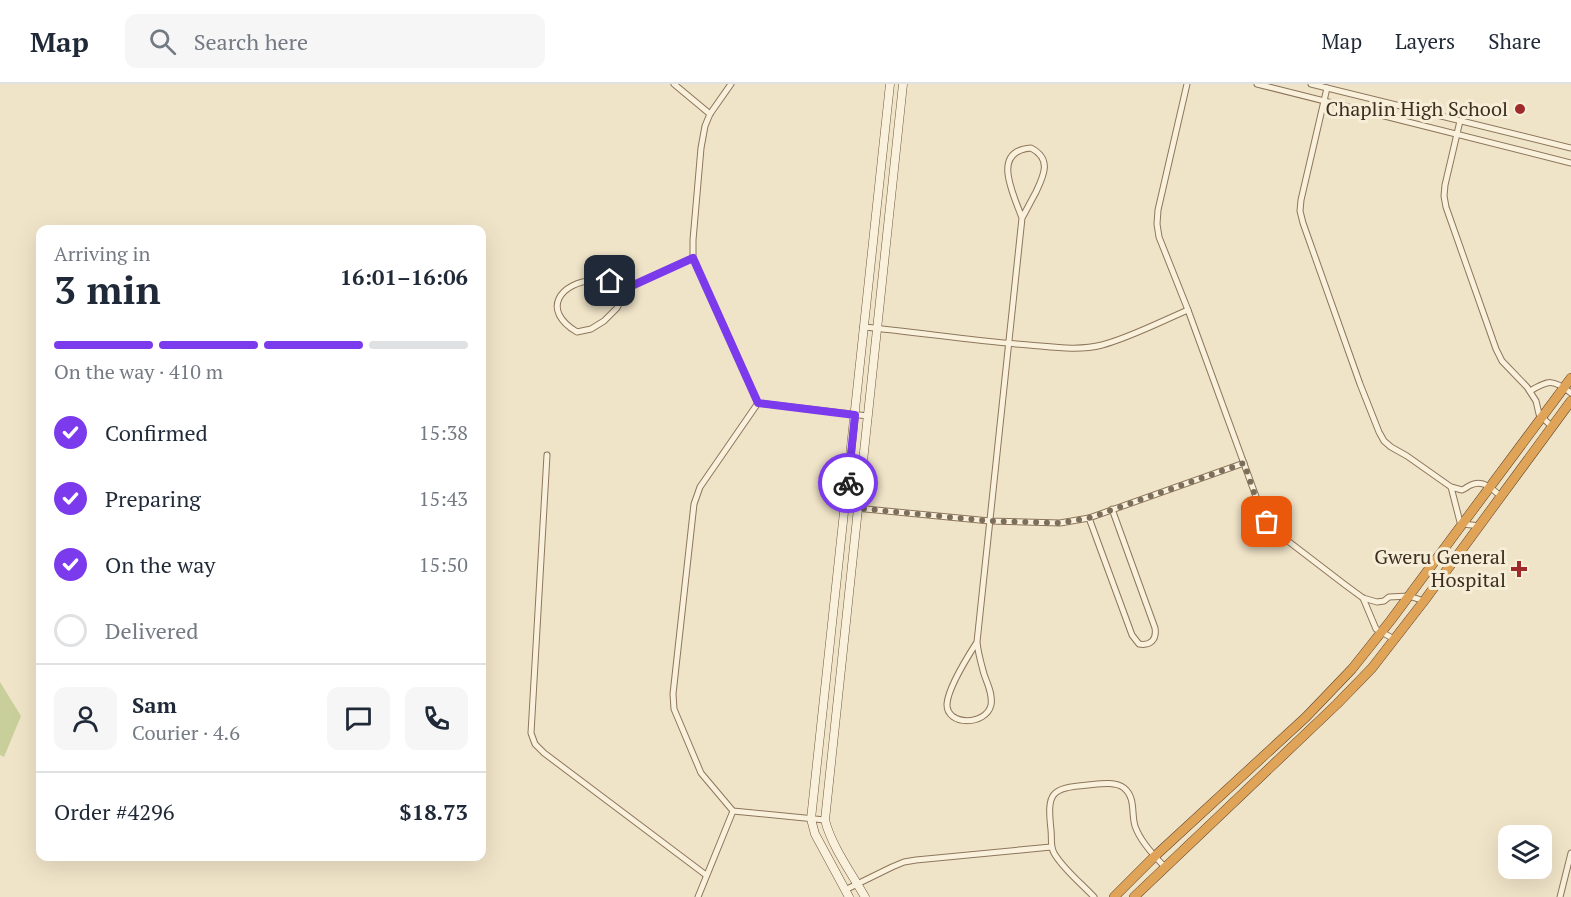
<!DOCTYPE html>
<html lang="en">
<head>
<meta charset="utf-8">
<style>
  body { margin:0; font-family:"PT Serif",serif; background:#f6f6f7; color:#1f2937; height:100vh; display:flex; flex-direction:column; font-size:22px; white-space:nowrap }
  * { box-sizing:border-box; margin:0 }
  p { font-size:20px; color:#747a83 }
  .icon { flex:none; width:33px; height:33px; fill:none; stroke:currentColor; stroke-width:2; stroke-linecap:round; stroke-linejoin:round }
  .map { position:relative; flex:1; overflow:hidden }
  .side { position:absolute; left:36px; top:141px; width:450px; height:636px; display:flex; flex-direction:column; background:#fff; border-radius:12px; box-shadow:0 6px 24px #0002 }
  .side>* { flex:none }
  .fabs { position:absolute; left:1498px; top:741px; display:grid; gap:12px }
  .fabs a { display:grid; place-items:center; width:54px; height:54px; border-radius:12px; background:#fff; box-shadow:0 6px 24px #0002; font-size:30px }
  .pin { position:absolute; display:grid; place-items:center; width:51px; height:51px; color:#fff; margin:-26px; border-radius:12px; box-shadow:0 3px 9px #0006 }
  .courier { position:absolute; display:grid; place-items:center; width:60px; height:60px; margin:-30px; border:4px solid #7c3aed; border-radius:50%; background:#fff; color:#222; box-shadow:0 2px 8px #0007 }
  .head em { font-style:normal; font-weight:800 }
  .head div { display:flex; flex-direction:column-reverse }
  .head { display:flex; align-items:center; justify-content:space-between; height:102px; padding:0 18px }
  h1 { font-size:39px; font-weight:800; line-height:45px }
  .bar { display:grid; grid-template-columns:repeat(4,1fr); gap:9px 6px; align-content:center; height:72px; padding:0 18px }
  .bar i { height:8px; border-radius:4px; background:#e0e1e3 }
  .bar .active { background:#7c3aed }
  .bar p { grid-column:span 4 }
  .line { display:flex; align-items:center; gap:15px; padding:0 18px; border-top:2px solid #e0e1e3 }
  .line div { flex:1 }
  .round { display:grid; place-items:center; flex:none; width:63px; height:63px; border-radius:12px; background:#f6f6f7 }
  ol { padding:0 18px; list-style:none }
  li { display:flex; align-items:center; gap:18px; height:66px }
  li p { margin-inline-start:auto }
  li .icon { padding:6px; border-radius:50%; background:#7c3aed; color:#fff; stroke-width:4 }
  li:last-child { color:#747a83 }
  li i { width:33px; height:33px; border:3px solid #e0e1e3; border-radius:50% }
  header { display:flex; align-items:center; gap:36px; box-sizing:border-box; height:84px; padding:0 30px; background:#fff; border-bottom:2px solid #e0e1e3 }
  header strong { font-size:28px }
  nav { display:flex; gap:33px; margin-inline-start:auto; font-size:21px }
  .search { width:420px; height:54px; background:#f6f6f7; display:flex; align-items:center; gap:15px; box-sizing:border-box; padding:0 21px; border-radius:12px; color:#747a83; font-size:22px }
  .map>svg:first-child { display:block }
  .pitch { fill:#c9cf9b }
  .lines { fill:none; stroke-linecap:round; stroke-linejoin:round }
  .street-casing { stroke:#8d765c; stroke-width:7 }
  .secondary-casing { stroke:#6f573f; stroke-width:9 }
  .highway-casing { stroke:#5b4430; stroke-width:10 }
  .street { stroke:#faf1dc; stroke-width:5 }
  .secondary { stroke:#faf1dc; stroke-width:8 }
  .highway { stroke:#e0a458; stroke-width:9 }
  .done { stroke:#7c6e5b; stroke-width:6; stroke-dasharray:0 10.8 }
  .route { stroke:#7c3aed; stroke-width:8 }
  .poi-dot { fill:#9e2a2b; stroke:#f7eed8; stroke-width:2 }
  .labels { text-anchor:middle; stroke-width:6; stroke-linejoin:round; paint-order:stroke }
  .poi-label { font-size:20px; fill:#3d2e20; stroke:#f7eed8; text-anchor:end }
</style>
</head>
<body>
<header>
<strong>Map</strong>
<div class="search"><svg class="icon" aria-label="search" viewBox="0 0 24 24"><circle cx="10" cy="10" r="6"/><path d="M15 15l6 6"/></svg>Search here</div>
<nav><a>Map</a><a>Layers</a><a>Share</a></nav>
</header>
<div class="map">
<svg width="1571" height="813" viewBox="0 0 1571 813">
  <rect width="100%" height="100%" fill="#f0e4c8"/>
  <path class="pitch" d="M0,598l21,34 -17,41 -4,-2z"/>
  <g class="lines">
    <g class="street-casing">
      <g id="street">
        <path d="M674,0l36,30"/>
        <path d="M731,0l-21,30 -5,12 -4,22 -8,92v18l65,145 110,13"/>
        <path d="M1187,0l-29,126 -1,14 2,13 29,73 74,203 5,9 17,16 60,46 19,14 14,4 7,-1 5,-4 20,-1 15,5"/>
        <path d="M1257,0l314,79"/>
        <path d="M1311,0l260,64"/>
        <path d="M1327,4l-26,112 -1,11 3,12 57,161 19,48 5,9 7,6 16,9 44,31 11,3c3,-1 6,-4 9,-5 12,-6 22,4 30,12"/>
        <path d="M1460,37l-15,64 -1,11 2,11 50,142 6,12 25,26 9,14 3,13 13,13"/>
        <path d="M627,204c-11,-5 -20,-9 -32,-8 -35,2 -55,30 -18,52l14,-3 13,-8 13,-13 10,-20 66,-30"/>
        <path d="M863,243c55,5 110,14 166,18 24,2 50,6 73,0 27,-7 60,-24 86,-35"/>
        <path d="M1530,307c19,-11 23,-12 41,2"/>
        <path d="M758,319l-58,84 -6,17 -21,190 1,15 27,64 32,38 92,9"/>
        <path d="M547,371l-16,278 4,11 9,9 162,122"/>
        <path d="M1451,403l9,35 3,2 17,2"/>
        <path d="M845,423l145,14 70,2 29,-5 155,-55"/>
        <path d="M1089,434l43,117 7,9c11,2 18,-4 16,-16l-43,-119"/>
        <path d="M1363,514l13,31 18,10"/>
        <path d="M977,558c-9,14 -29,46 -30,62 -1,22 39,22 44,1 2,-11 -4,-22 -7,-31 -3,-11 -6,-21 -7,-32l45,-424c5,-9 9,-17 14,-26 8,-17 16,-33 -5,-44 -41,3 -17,47 -9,70"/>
        <path d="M845,806l47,-23 12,-5 12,-2 135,-13"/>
        <path d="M698,813l35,-86"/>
        <path d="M1094,813c-13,-14 -31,-28 -40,-44 -4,-7 -2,-15 -3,-23 -4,-37 -1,-42 37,-45 11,-1 27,-4 36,3 12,10 7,25 11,38 5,15 19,30 30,41"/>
        <path d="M1560,813l11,-44"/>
      </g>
    </g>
    <g class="secondary-casing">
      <g id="secondary">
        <path d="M849,813l-34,-63 -4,-15 79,-735"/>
        <path d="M865,813c-13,-23 -34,-52 -40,-77l78,-736"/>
      </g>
    </g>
    <g class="highway-casing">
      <g id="highway">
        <path d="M1114,813l41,-41 151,-139 46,-48 39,-49 180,-242"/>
        <path d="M1134,813l203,-193 35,-36 52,-67 147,-200"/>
      </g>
    </g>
    <use href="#street" class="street"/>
    <use href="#secondary" class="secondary"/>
    <use href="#highway" class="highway"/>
  </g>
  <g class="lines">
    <path class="done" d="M848,399l-3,24 145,14 70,2 29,-5 155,-55 13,38 10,21"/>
    <path class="route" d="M610,197l17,7 66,-30 65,145 97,12 -7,68"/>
  </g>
  <g class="poi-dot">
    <circle cx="1520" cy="25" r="6"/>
    <path d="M1516 476h6v6h6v6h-6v6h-6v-6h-6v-6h6z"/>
  </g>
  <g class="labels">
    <g class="poi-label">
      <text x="1508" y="32">Chaplin High School</text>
      <text x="1506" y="480">Gweru General<tspan x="1506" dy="23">Hospital</tspan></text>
    </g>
  </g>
</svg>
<div class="fabs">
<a><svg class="icon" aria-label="layers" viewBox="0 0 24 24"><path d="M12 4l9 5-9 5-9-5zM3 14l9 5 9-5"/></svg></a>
</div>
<div class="pin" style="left:1267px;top:438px;background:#ea580c"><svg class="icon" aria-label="bag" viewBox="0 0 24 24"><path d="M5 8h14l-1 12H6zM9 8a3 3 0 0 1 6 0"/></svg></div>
<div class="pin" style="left:610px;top:197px;background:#1f2937"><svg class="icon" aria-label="home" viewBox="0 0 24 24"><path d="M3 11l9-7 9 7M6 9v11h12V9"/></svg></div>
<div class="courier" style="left:848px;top:399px"><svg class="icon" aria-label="bike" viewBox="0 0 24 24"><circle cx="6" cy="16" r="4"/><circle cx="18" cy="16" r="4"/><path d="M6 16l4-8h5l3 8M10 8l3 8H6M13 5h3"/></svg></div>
<section class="side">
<div class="head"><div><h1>3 min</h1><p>Arriving in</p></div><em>16:01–16:06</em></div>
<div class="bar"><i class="active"></i><i class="active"></i><i class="active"></i><i></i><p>On the way · 410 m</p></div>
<ol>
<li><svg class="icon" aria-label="check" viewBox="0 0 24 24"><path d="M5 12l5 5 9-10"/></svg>Confirmed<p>15:38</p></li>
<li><svg class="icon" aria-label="check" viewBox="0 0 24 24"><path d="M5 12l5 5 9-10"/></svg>Preparing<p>15:43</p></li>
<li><svg class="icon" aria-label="check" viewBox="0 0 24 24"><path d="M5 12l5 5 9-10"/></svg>On the way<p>15:50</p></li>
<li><i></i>Delivered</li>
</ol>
<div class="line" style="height:108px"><a class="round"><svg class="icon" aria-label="person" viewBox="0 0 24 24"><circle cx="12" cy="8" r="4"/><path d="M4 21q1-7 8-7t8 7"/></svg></a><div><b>Sam</b><p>Courier · 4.6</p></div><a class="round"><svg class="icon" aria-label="chat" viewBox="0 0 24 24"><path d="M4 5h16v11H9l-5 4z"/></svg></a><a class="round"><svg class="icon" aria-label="phone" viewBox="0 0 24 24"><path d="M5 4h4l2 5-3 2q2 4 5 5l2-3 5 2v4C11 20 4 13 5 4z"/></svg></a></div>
<div class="line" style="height:78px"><div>Order #4296</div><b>$18.73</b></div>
</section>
</div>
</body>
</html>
